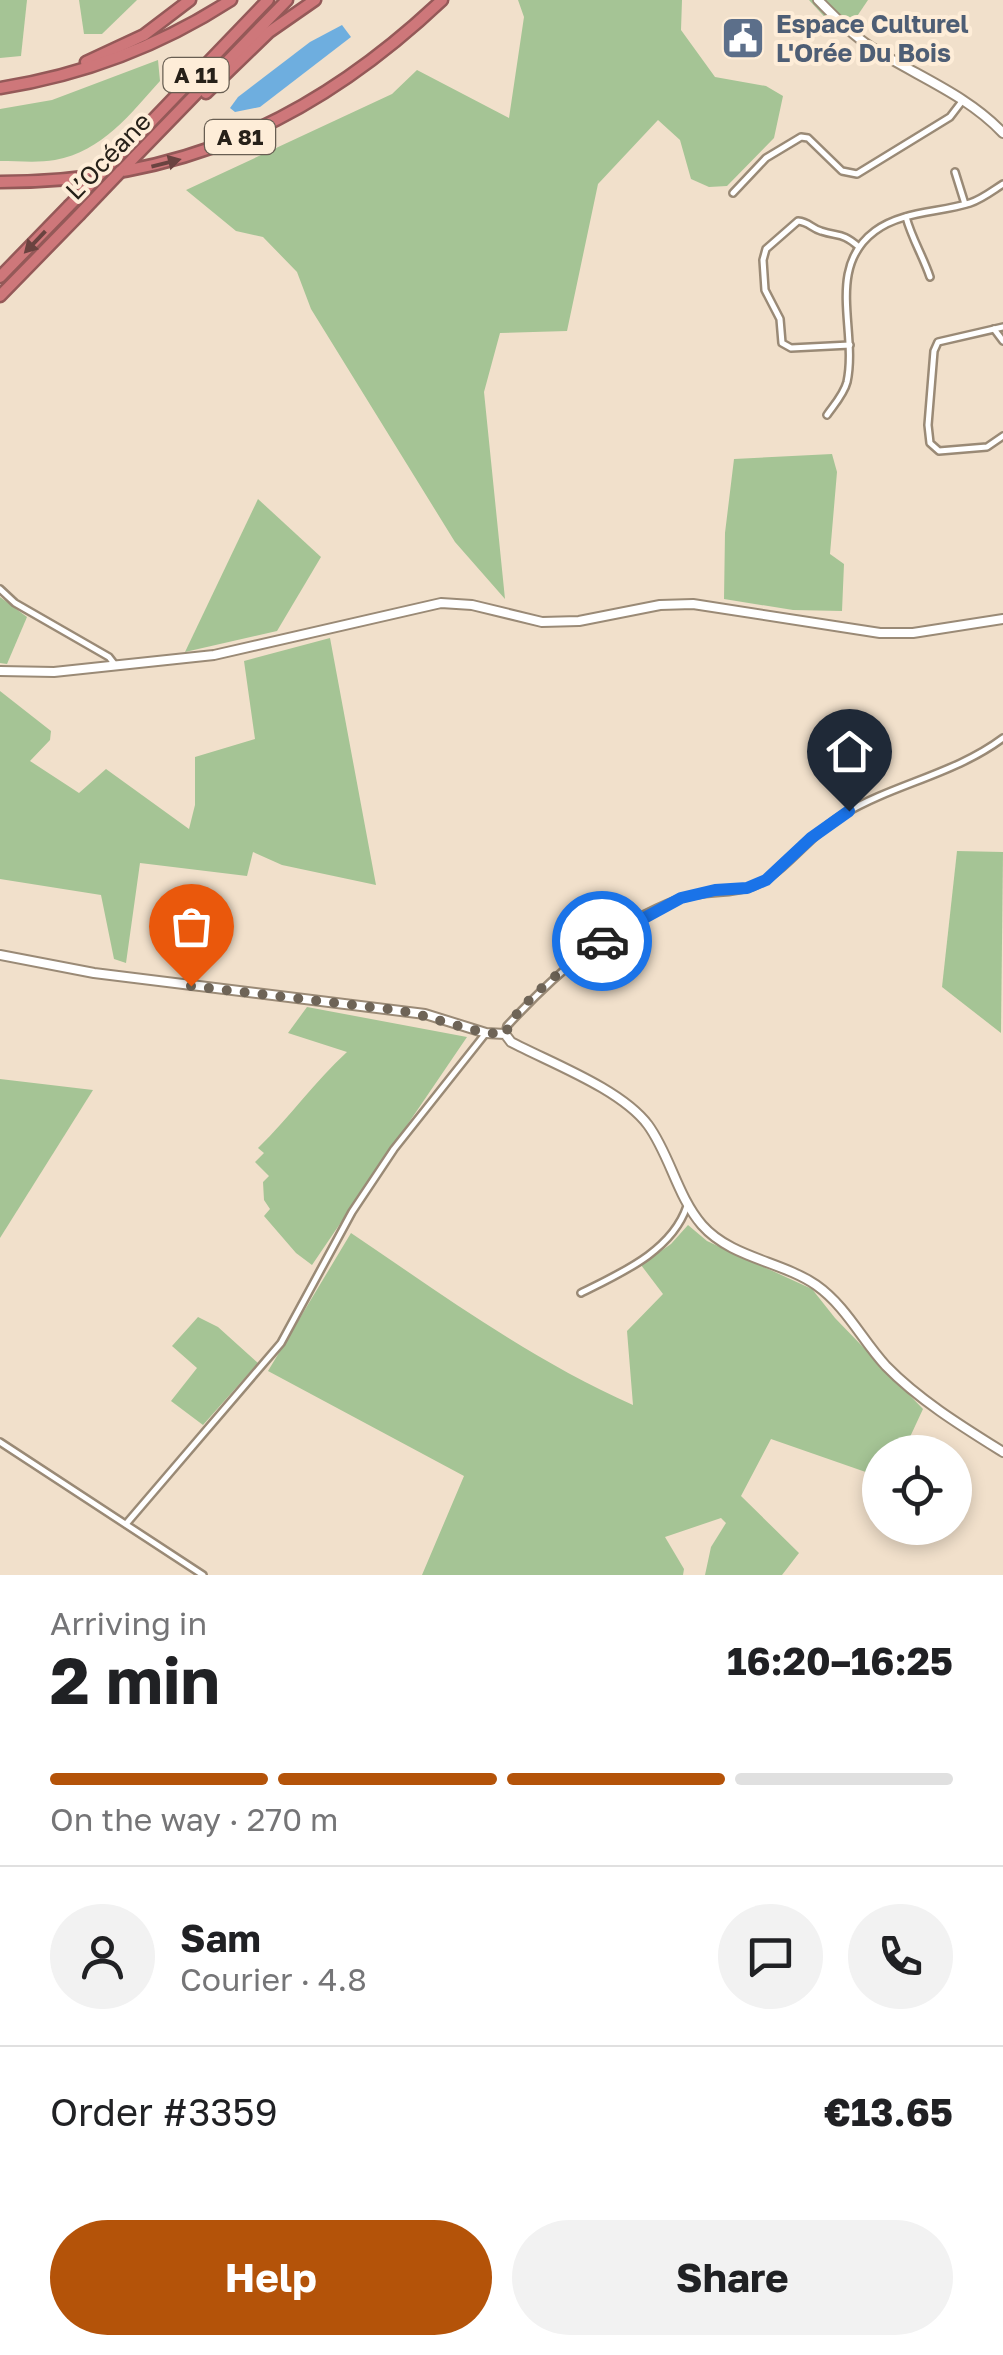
<!DOCTYPE html>
<html lang="en">
<head>
<meta charset="utf-8">
<style>
  body { margin:0; font-family:"Golos Text",sans-serif; background:#f2f2f2; color:#202124; height:100vh; display:flex; flex-direction:column; font-size:38px; white-space:nowrap }
  * { box-sizing:border-box; margin:0 }
  p { font-size:32px; color:#757577 }
  .icon { flex:none; width:55px; height:55px; fill:none; stroke:currentColor; stroke-width:2; stroke-linecap:round; stroke-linejoin:round }
  .map { position:relative; height:1575px; overflow:hidden }
  .details { display:flex; flex-direction:column; background:#fff; flex:1 }
  .details>* { flex:none }
  .fabs { position:absolute; left:862px; top:1435px; display:grid; gap:20px }
  .fabs a { display:grid; place-items:center; width:110px; height:110px; border-radius:50%; background:#fff; box-shadow:0 5px 15px #0003; font-size:50px }
  .pin { position:absolute; display:grid; place-items:center; width:85px; height:85px; color:#fff; margin:-102px -42px; border-radius:50% 50% 50% 0; rotate:-45deg; box-shadow:0 0 10px #0007 }
  .pin .icon { rotate:45deg }
  .courier { position:absolute; display:grid; place-items:center; width:100px; height:100px; margin:-50px; border:8px solid #1a73e8; border-radius:50%; background:#fff; color:#222; box-shadow:0 2px 12px #0007 }
  .summary em { font-style:normal; font-weight:700 }
  .summary div { display:flex; flex-direction:column-reverse }
  .summary { display:flex; align-items:center; justify-content:space-between; height:170px; padding:0 50px }
  h1 { font-size:65px; font-weight:700; line-height:75px }
  .bar { display:grid; grid-template-columns:repeat(4,1fr); gap:15px 10px; align-content:center; height:120px; padding:0 50px }
  .bar i { height:12px; border-radius:8px; background:#e0e0e0 }
  .bar .selected { background:#b45309 }
  .bar p { grid-column:span 4 }
  .line { display:flex; align-items:center; gap:25px; padding:0 50px; border-top:2px solid #e0e0e0 }
  .line div { flex:1 }
  .round { display:grid; place-items:center; flex:none; width:105px; height:105px; border-radius:52px; background:#f2f2f2 }
  .primary-button { display:flex; gap:20px; margin-top:auto; padding:20px 50px }
  .primary-button a { flex:1; height:115px; border-radius:60px; background:#b45309; color:#fff; font-size:40px; font-weight:700; line-height:115px; text-align:center }
  .primary-button a+a { background:#f2f2f2; color:#202124 }
  .map>svg:first-child { display:block }
  .green { fill:#a5c495 }
  .water { fill:#6eaedf }
  .lines { fill:none; stroke-linecap:round; stroke-linejoin:round }
  .street-casing { stroke:#9a8a76; stroke-width:10 }
  .secondary-casing { stroke:#9a8a76; stroke-width:12 }
  .highway-casing { stroke:#945958; stroke-width:15 }
  .street { stroke:#fff; stroke-width:5 }
  .secondary { stroke:#fff; stroke-width:8 }
  .highway { stroke:#ce777a; stroke-width:10 }
  .highway-bridge-casing { stroke:#945958; stroke-width:15; stroke-linecap:butt }
  .highway-bridge { stroke:#ce777a; stroke-width:10 }
  .oneway { fill:#6a4340 }
  .done { stroke:#6e6457; stroke-width:10; stroke-dasharray:0 18 }
  .route { stroke:#1a73e8; stroke-width:12 }
  .labels { text-anchor:middle; stroke-width:8; stroke-linejoin:round; paint-order:stroke }
  .shield { fill:#feedd8; stroke:#685e52; stroke-width:2.5 }
  .shield-label { font-size:22px; font-weight:bold; fill:#272119 }
  .service-label { font-size:25px; font-weight:bold; fill:#4e5e75; stroke:#feedd8; text-anchor:start }
  .street-label { font-size:25px; fill:#272119; stroke:#feedd8 }
</style>
</head>
<body>
<div class="map">
<svg width="1003" height="1575" viewBox="0 0 1003 1575">
  <rect width="100%" height="100%" fill="#f1e0cb"/>
  <g class="green">
    <path d="M0,0h27l-6,56 -21,2z"/>
    <path d="M79,0h58l-35,34h-18z"/>
    <path d="M518,0h164l-1,30 34,47 51,9 17,10 -9,42 -47,48 -18,1 -18,-8 -11,-39 -22,-20 -60,64 -31,147 -67,2 -16,59 21,207 -50,-57 -144,-233 -14,-37 -34,-35 -27,-6 -50,-41 206,-96 25,-24 92,48 15,-101z"/>
    <path d="M809,0h59l-25,37z"/>
    <path d="M158,60l2,21c-30,33 -57,70 -105,79 -17,3 -37,1 -55,1v-52l52,-9z"/>
    <path d="M832,454l5,18 -7,82 14,10 -2,47 -49,-1 -69,-11 1,-66 9,-74z"/>
    <path d="M258,499l63,58 -44,74 -92,21z"/>
    <path d="M0,597l27,20 -20,47 -7,-1z"/>
    <path d="M330,638l46,247 -94,-20 -29,-13 -6,24 -107,-13 -14,100 -12,-4 -13,-64 -101,-16v-188l51,40 -1,9 -20,21 49,32 27,-24 83,60 6,-24v-48l60,-18 -11,-78z"/>
    <path d="M957,851l46,1 -2,181 -59,-46z"/>
    <path d="M307,1007l160,30 -155,228 -16,-12 -32,-37 6,-7 -6,-9 -1,-18 6,-6 -14,-14 9,-9 -6,-5c32,-31 57,-67 89,-96l-59,-19z"/>
    <path d="M0,1079l93,11 -93,148z"/>
    <path d="M688,1225l19,16 105,48 23,29 88,91 -20,43h-23v25l-109,-38 -30,57 58,57 -17,22h-77l6,-28 15,-24 -5,-5 -56,19 19,32 -1,6h-261l42,-99 -196,-105 83,-138c92,62 180,127 282,172l-6,-74 36,-37 -22,-29 30,-21z"/>
    <path d="M198,1317l20,10 40,36 -55,62 -32,-24 26,-33 -25,-22z"/>
  </g>
  <path class="water" d="M342,25l9,12 -91,70 -25,5 -5,-4 8,-11 72,-55z"/>
  <g class="lines">
    <g class="street-casing">
      <g id="street">
        <path d="M955,172l10,32"/>
        <path d="M733,193l33,-35 35,-21 7,1 34,33 15,3 93,-57 13,-17"/>
        <path d="M906,217c6,22 17,39 24,60"/>
        <path d="M1003,327l-65,15 -4,9 -6,74 2,18 9,8 48,-4 16,-11"/>
        <path d="M994,329l9,12"/>
        <path d="M850,345l-59,3 -9,-5 -2,-24 -15,-29 -2,-30 3,-11 32,-28c11,1 13,7 23,10 18,6 21,1 38,16"/>
        <path d="M827,415c7,-10 17,-21 20,-33 11,-51 -22,-114 28,-151 27,-20 63,-18 95,-28 12,-4 22,-12 33,-19"/>
        <path d="M0,589l15,14 94,54 7,9"/>
        <path d="M505,1034l2,-8c49,-53 103,-101 172,-127 24,-9 52,-4 75,-13 31,-13 57,-53 90,-72 50,-30 111,-40 159,-76"/>
        <path d="M581,1293c40,-20 91,-42 106,-87"/>
        <path d="M0,1442l203,133"/>
        <path d="M126,1524l155,-181 71,-131 42,-63 92,-116"/>
      </g>
    </g>
    <g class="secondary-casing">
      <g id="secondary">
        <path d="M818,0c17,17 33,34 53,47 45,29 95,47 132,86"/>
        <path d="M0,671l54,1 160,-17 227,-52 31,2 70,17 37,-1 81,-16 33,-1 187,29h33l90,-14"/>
        <path d="M0,955l94,18 331,41 61,19 19,1 6,8c40,21 110,47 137,83 22,30 29,71 54,100 29,33 79,36 114,60 30,21 46,55 70,81 33,34 77,61 117,86"/>
      </g>
    </g>
    <g class="highway-casing">
      <g id="highway">
        <path d="M86,62l58,-27 46,-35"/>
        <path d="M0,88c83,-13 160,-42 231,-88"/>
        <path d="M206,93l63,-61 46,-32"/>
        <path d="M123,151l145,-151"/>
        <path d="M120,172l167,-172"/>
        <path d="M0,182c179,0 313,-60 442,-182"/>
        <path d="M0,277l69,-71"/>
        <path d="M0,296l79,-81"/>
      </g>
    </g>
    <use href="#street" class="street"/>
    <use href="#secondary" class="secondary"/>
    <use href="#highway" class="highway"/>
    <g class="highway-bridge-casing">
      <g id="highway-bridge">
        <path d="M69,206l54,-55"/>
        <path d="M79,215l41,-43"/>
      </g>
    </g>
    <use href="#highway-bridge" class="highway-bridge"/>
  </g>
  <defs><path id="oneway-solid" d="M-6-.8H1V-3.2L6.5 0L1 3.2V.8H-6Z" transform="scale(2.5)"/></defs>
  <g class="oneway">
    <use href="#oneway-solid" transform="translate(166 163) rotate(-14)"/>
    <use href="#oneway-solid" transform="translate(35 242) rotate(134)"/>
  </g>
  <g class="lines">
    <path class="done" d="M191,986l205,24c35,5 75,24 110,24 4,-25 72,-78 96,-93"/>
    <path class="route" d="M602,941l79,-43 34,-8 32,-2 19,-8 45,-42 38,-27"/>
  </g>
  <defs>
    <g id="civic-square" transform="scale(2.25)"><rect x="-9" y="-9" width="18" height="18" rx="4" fill="#5c6f8a" stroke="#feedd8"/><path d="M-.6-6.5H3V-4.5H.6V-3L4-1V1h2V6H-6V1h2V-1L-.6-3ZM-1.2 2.5V6h2.4V2.5Z" fill="#fff"/></g>
  </defs>
  <g fill-rule="evenodd">
    <use href="#civic-square" x="743" y="38"/>
  </g>
  <g class="labels">
    <g class="shield">
      <rect x="163.5" y="58" width="65" height="34" rx="8"/>
      <rect x="205" y="120" width="70" height="34" rx="8"/>
    </g>
    <g class="shield-label">
      <text x="196" y="83">A 11</text>
      <text x="240" y="145">A 81</text>
    </g>
    <g class="service-label">
      <text x="776" y="33">Espace Culturel<tspan x="776" dy="29">L'Orée Du Bois</tspan></text>
    </g>
    <g class="street-label">
      <text transform="translate(108 156) rotate(-46)" y="9">L’Océane</text>
    </g>
  </g>
</svg>
<div class="fabs">
<a><svg class="icon" aria-label="locate" viewBox="0 0 24 24"><circle cx="12" cy="12" r="6"/><path d="M12 2v4M12 18v4M2 12h4M18 12h4"/></svg></a>
</div>
<div class="pin" style="left:191px;top:986px;background:#ea580c"><svg class="icon" aria-label="bag" viewBox="0 0 24 24"><path d="M5 8h14l-1 12H6zM9 8a3 3 0 0 1 6 0"/></svg></div>
<div class="pin" style="left:849px;top:811px;background:#1f2937"><svg class="icon" aria-label="home" viewBox="0 0 24 24"><path d="M3 11l9-7 9 7M6 9v11h12V9"/></svg></div>
<div class="courier" style="left:602px;top:941px"><svg class="icon" aria-label="car" viewBox="0 0 24 24"><path d="M5 17H2v-5l4-1 3-4h7l3 4 3 1v5h-3M9 17h6M6 11h13"/><circle cx="7" cy="17" r="2"/><circle cx="17" cy="17" r="2"/></svg></div>
</div>
<section class="details">
<div class="summary"><div><h1>2 min</h1><p>Arriving in</p></div><em>16:20–16:25</em></div>
<div class="bar"><i class="selected"></i><i class="selected"></i><i class="selected"></i><i></i><p>On the way · 270 m</p></div>
<div class="line" style="height:180px"><a class="round"><svg class="icon" aria-label="person" viewBox="0 0 24 24"><circle cx="12" cy="8" r="4"/><path d="M4 21q1-7 8-7t8 7"/></svg></a><div><b>Sam</b><p>Courier · 4.8</p></div><a class="round"><svg class="icon" aria-label="chat" viewBox="0 0 24 24"><path d="M4 5h16v11H9l-5 4z"/></svg></a><a class="round"><svg class="icon" aria-label="phone" viewBox="0 0 24 24"><path d="M5 4h4l2 5-3 2q2 4 5 5l2-3 5 2v4C11 20 4 13 5 4z"/></svg></a></div>
<div class="line" style="height:130px"><div>Order #3359</div><b>€13.65</b></div>
<div class="primary-button"><a>Help</a><a>Share</a></div>
</section>
</body>
</html>
